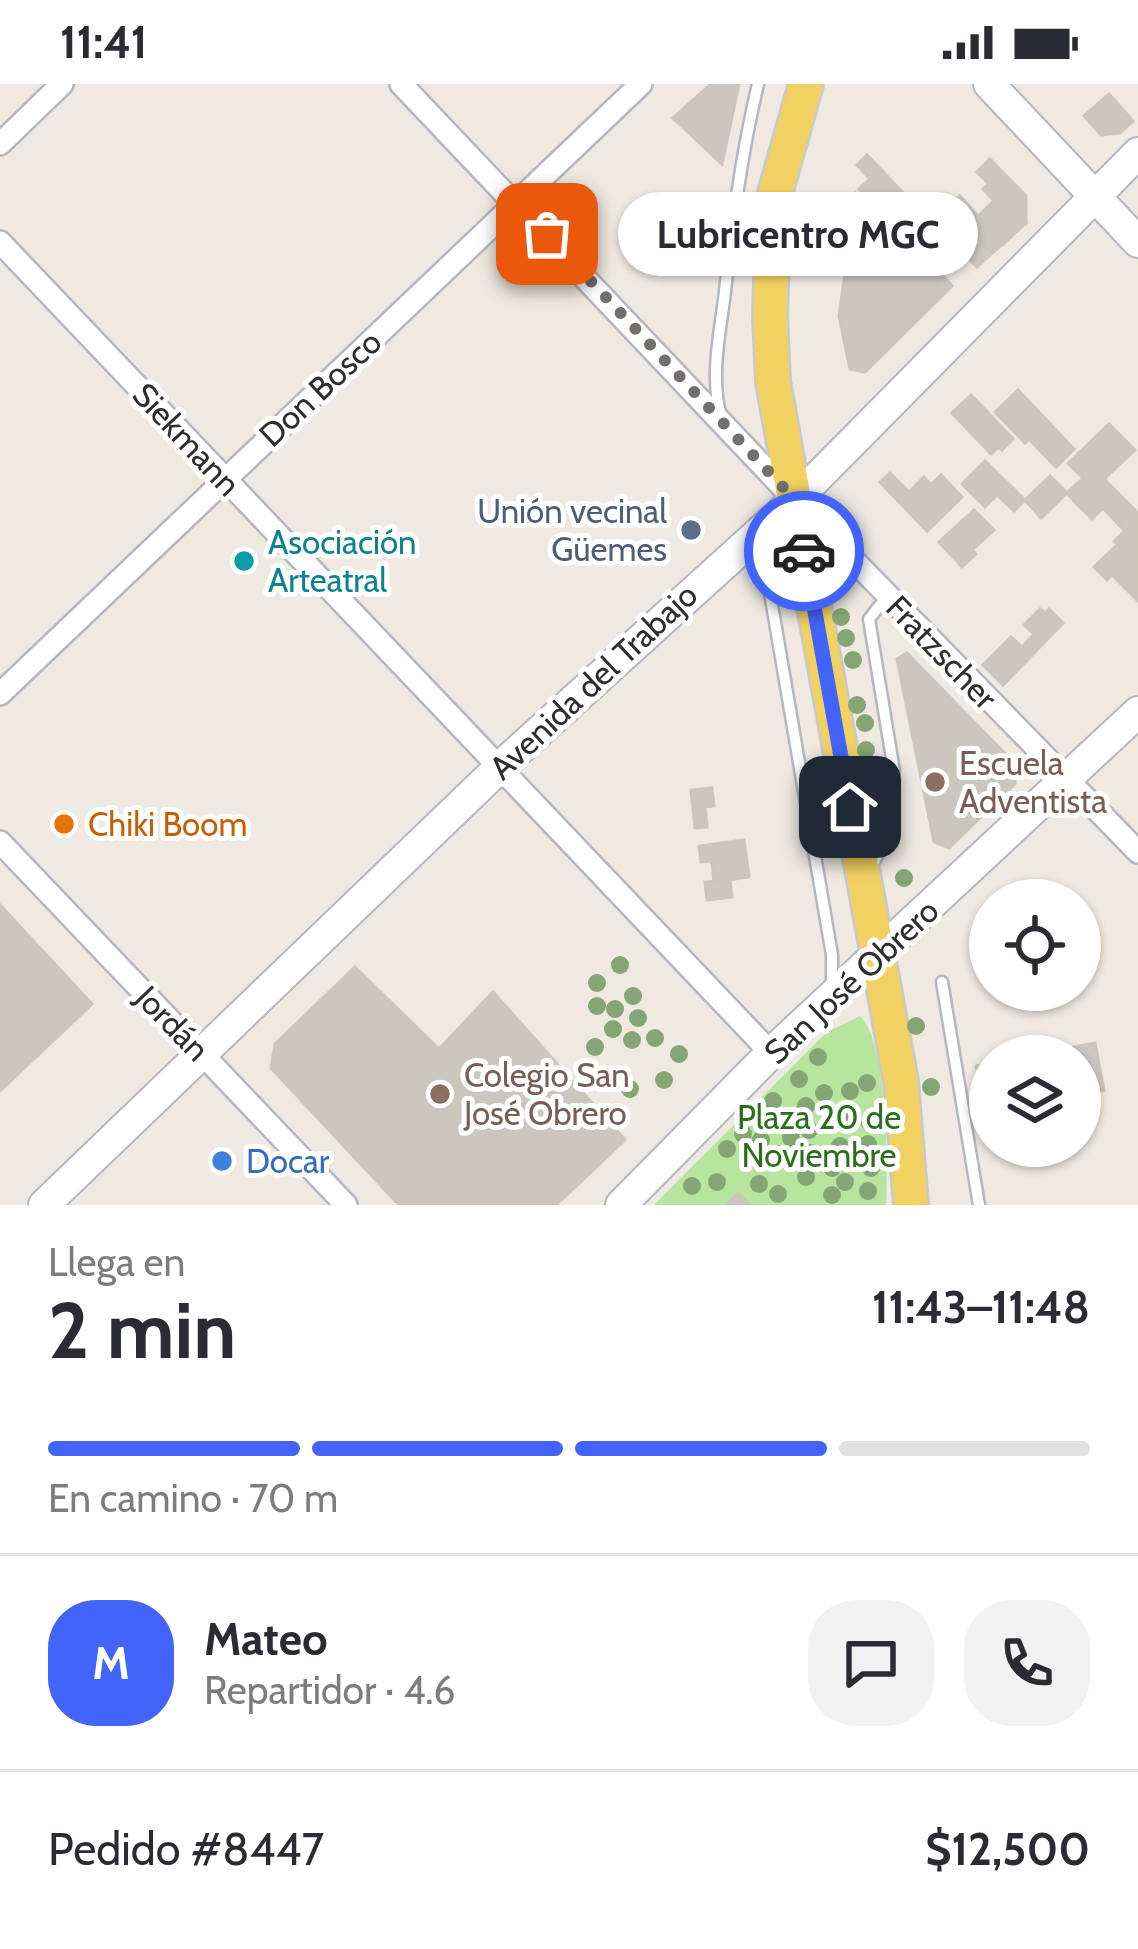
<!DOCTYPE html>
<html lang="es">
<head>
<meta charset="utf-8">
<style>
  body { margin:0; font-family:Cabin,sans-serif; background:#f2f2f3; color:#2b2b33; height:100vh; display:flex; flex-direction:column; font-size:45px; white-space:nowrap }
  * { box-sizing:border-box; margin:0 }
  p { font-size:39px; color:#7c7c81 }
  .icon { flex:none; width:66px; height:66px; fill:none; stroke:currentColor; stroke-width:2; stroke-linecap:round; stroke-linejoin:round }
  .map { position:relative; height:1121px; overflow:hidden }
  .drawer { display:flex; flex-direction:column; background:#fff; flex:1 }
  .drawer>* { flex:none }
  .tools { position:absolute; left:969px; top:795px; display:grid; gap:24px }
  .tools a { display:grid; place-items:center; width:132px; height:132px; border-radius:50%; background:#fff; box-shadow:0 3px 9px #0004; font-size:60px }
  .pin { position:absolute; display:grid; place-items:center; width:102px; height:102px; color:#fff; margin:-51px; border-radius:24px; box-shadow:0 6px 18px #0006 }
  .courier { position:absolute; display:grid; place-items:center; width:120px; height:120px; margin:-60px; border:9px solid #4264fb; border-radius:50%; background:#fff; color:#222; box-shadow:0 3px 15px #0007 }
  .bubble { position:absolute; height:84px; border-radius:42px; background:#fff; box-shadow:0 3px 9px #0004; font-size:39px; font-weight:700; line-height:84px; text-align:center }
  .overview em { font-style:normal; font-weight:700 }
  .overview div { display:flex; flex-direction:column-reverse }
  .overview { display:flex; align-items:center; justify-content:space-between; height:204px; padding:0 48px }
  h1 { font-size:78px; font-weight:700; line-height:90px }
  .bar { display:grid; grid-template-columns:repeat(4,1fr); gap:18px 12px; align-content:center; height:144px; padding:0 48px }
  .bar i { height:15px; border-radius:9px; background:#e1e1e2 }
  .bar .active { background:#4264fb }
  .bar p { grid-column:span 4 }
  .line { display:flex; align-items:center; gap:30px; padding:0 48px; border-top:3px solid #e1e1e2 }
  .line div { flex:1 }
  .round { display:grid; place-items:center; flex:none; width:126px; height:126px; border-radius:48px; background:#f2f2f3 }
  .status { display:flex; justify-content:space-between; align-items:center; height:84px; padding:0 60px; background:#fff; direction:ltr }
  .status svg { height:33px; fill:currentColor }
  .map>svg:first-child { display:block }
  .green { fill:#b6e59e }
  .building { fill:#cbc7bf; stroke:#cbc5ba; stroke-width:3 }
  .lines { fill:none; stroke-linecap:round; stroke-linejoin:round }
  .lane-casing { stroke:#b4b7c1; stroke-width:15 }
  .street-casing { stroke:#b4b7c1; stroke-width:26 }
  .secondary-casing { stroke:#b4b7c1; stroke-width:34 }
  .primary-casing { stroke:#c9c9c9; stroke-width:38 }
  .lane { stroke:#fff; stroke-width:10 }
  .street { stroke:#fff; stroke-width:21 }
  .secondary { stroke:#fff; stroke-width:30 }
  .primary { stroke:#f2d163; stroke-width:33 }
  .tree { fill:#84a574 }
  .done { stroke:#726f6d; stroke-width:12; stroke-dasharray:0 21.6 }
  .route { stroke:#4264fb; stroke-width:15 }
  .service-dot { fill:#5c6f8a; stroke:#fff; stroke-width:4.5 }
  .culture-dot { fill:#0f9aa8; stroke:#fff; stroke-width:4.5 }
  .education-dot { fill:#8d6e63; stroke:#fff; stroke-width:4.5 }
  .food-dot { fill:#e8710a; stroke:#fff; stroke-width:4.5 }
  .shop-dot { fill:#3f7fe0; stroke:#fff; stroke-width:4.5 }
  .labels { text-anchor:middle; stroke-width:10; stroke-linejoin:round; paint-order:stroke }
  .street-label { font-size:33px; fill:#2e2e2e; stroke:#fff }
  .service-label { font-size:33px; fill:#4e5e75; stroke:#fff; text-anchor:end }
  .culture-label { font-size:33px; fill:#0d838f; stroke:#fff; text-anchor:start }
  .education-label { font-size:33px; fill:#785e54; stroke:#fff; text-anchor:start }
  .food-label { font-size:33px; fill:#c56008; stroke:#fff; text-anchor:start }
  .park-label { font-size:33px; fill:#2c6e1b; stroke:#fff }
  .shop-label { font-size:33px; fill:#366cbe; stroke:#fff; text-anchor:start }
</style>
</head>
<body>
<div class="status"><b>11:41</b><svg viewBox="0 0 49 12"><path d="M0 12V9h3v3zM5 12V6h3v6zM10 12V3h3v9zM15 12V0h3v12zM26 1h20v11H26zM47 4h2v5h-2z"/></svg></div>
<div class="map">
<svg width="1138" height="1121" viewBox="0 0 1138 1121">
  <rect width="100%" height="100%" fill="#efe9e1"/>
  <path class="green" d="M860,932c27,25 28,150 26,189h-232l173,-173z"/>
  <g class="building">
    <path d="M711,0h28l-17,80 -49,-46z"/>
    <path d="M1109,10l24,27 -13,12 -19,2 -17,-19z"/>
    <path d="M867,71l40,42 -8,8 6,6 -12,12 -34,-34 11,-10 -13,-14z"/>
    <path d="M990,75l36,37v27l-26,-28 -6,6 -11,-12 6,-5 -12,-12z"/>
    <path d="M856,110l52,56 -24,23 -30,-31 13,-12 -15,-17z"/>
    <path d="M1000,111l26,28 -23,21 -25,-28z"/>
    <path d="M960,112l43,48 -11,9 -43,-47z"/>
    <path d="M949,122l43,47 -15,14 -43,-48z"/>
    <path d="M918,124l13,14 -5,4 4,4 -22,20 -16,-18z"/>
    <path d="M850,153l34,36 31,-29 37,42 -87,86 -15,-3 -11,-53z"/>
    <path d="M1018,306l56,59 -18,18 -27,-28 -4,4 -30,-31z"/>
    <path d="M971,311l42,44 -11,11 -3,-3 -8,7 -39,-41z"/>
    <path d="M1109,340l26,26 -31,29 -25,-26z"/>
    <path d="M1079,369l25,26 -26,26 -11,-12 16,-15 -15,-15z"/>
    <path d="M985,377l40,39 -11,11 -17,-16 -12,12 -23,-23z"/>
    <path d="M890,389l19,19 15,-15 7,8 10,-10 21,22 -35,34 -47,-49z"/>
    <path d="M1050,392l17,17 -26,25 -16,-18z"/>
    <path d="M1104,395l14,14 -26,26 -14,-14z"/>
    <path d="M1118,409l17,17 -16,15 -16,-17z"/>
    <path d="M974,426l20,20 -22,20 4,4 -14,13 -23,-25z"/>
    <path d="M1135,426l3,4 -1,50 -23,-23 11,-10 -6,-6z"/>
    <path d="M1117,461l21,21v35l-26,-26 -5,5 -13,-13z"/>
    <path d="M1040,525l5,4 4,-4 14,14 -60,62 -20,-20 28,-28 11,10 12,-13 -10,-9z"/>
    <path d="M907,569l107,110 1,21 -66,64 -15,-6 -37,-183z"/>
    <path d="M712,704l2,18 -9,1 2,20 -12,1 -4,-38z"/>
    <path d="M744,756l5,37 -35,5 -2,-21 -11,1 -2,-16z"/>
    <path d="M730,796l2,17 -25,3 -2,-18z"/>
    <path d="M0,821l92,99 -92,87z"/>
    <path d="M355,883l84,82 54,-57 132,148 -69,65h-157l-128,-137 4,-24z"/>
    <path d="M1095,959l9,47 -24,5v-39h-54z"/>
    <path d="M990,979v49l-4,1 -10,-47z"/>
    <path d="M738,1109l12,12h-24z"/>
  </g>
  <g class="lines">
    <g class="lane-casing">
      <g id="lane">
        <path d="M720,329c-9,-37 -1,-76 4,-113 8,-73 17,-145 34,-216"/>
        <path d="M765,450l5,59 62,362v29"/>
        <path d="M871,783l6,-11 -2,-36 19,-49 -25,-152 11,-14 13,-3"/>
        <path d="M942,898l37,223"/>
      </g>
    </g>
    <g class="street-casing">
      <g id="street">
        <path d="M401,0l394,416 343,352"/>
        <path d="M0,60l62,-60"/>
        <path d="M0,158l771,811"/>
        <path d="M0,610l641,-610"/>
        <path d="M0,758l346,363"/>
      </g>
    </g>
    <g class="secondary-casing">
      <g id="secondary">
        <path d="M989,0l149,158"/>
        <path d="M44,1121l456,-438 295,-267 343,-347"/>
        <path d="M621,1121l150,-152 367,-341"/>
      </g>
    </g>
    <g class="primary-casing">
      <path id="primary" d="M806,0l-32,113 -4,118 3,67 128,700 10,123"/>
    </g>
    <use href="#lane" class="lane"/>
    <use href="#street" class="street"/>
    <use href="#secondary" class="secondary"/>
    <use href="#primary" class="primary"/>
  </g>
  <g class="tree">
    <circle cx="841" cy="533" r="9"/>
    <circle cx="846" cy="554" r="9"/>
    <circle cx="853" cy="576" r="9"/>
    <circle cx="857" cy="621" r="9"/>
    <circle cx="865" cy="639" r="9"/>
    <circle cx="866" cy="666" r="9"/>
    <circle cx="871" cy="689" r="9"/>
    <circle cx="875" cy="714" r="9"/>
    <circle cx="904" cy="794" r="9"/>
    <circle cx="620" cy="881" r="9"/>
    <circle cx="597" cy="899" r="9"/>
    <circle cx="633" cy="912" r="9"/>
    <circle cx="597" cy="922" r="9"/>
    <circle cx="615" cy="925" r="9"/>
    <circle cx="638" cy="934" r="9"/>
    <circle cx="916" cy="942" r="9"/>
    <circle cx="613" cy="945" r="9"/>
    <circle cx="655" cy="954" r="9"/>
    <circle cx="632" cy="956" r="9"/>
    <circle cx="595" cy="963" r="9"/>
    <circle cx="679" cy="970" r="9"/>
    <circle cx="818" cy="973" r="9"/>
    <circle cx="799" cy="995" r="9"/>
    <circle cx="664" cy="996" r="9"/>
    <circle cx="867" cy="999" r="9"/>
    <circle cx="931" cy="1003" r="9"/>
    <circle cx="630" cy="1005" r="9"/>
    <circle cx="850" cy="1007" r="9"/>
    <circle cx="824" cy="1009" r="9"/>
    <circle cx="773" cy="1017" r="9"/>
    <circle cx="806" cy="1022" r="9"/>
    <circle cx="759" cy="1032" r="9"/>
    <circle cx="850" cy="1035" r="9"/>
    <circle cx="782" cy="1037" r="9"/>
    <circle cx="869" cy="1037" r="9"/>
    <circle cx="809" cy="1046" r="9"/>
    <circle cx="743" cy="1050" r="9"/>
    <circle cx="791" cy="1054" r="9"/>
    <circle cx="761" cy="1056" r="9"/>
    <circle cx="868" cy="1060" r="9"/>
    <circle cx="840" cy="1062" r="9"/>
    <circle cx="727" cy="1065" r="9"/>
    <circle cx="811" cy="1069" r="9"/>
    <circle cx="780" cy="1070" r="9"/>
    <circle cx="762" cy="1077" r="9"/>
    <circle cx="832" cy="1084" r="9"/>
    <circle cx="871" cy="1084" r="9"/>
    <circle cx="806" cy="1093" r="9"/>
    <circle cx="717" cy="1098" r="9"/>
    <circle cx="845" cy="1098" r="9"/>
    <circle cx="759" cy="1100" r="9"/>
    <circle cx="692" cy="1102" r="9"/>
    <circle cx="868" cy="1107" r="9"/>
    <circle cx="778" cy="1110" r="9"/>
    <circle cx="832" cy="1111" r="9"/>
  </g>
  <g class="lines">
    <path class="done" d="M547,150l248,266 9,51"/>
    <path class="route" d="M804,467l46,256"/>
  </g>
  <circle class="service-dot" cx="691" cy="446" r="12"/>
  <circle class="culture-dot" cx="244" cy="477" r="12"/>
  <g class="education-dot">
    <circle cx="935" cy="698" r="12"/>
    <circle cx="440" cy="1010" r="12"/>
  </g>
  <circle class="food-dot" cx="64" cy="740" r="12"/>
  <circle class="shop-dot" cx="222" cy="1077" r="12"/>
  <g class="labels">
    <g class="street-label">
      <text transform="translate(320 304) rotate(-43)" y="12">Don Bosco</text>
      <text transform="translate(187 355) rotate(47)" y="12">Siekmann</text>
      <text transform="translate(942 568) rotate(46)" y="12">Fratzscher</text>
      <text transform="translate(593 597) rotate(-43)" y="12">Avenida del Trabajo</text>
      <text transform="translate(851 897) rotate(-43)" y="12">San José Obrero</text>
      <text transform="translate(173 939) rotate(46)" y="12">Jordán</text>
    </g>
    <g class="service-label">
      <text x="667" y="439">Unión vecinal<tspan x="667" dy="38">Güemes</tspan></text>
    </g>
    <g class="culture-label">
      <text x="268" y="470">Asociación<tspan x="268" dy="38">Arteatral</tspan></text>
    </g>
    <g class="education-label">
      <text x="959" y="691">Escuela<tspan x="959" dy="38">Adventista</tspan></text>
      <text x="464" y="1003">Colegio San<tspan x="464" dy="38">José Obrero</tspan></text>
    </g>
    <g class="food-label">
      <text x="88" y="752">Chiki Boom</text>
    </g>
    <g class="park-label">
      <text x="819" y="1045">Plaza 20 de<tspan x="819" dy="38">Noviembre</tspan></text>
    </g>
    <g class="shop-label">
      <text x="246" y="1089">Docar</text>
    </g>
  </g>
</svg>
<div class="tools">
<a><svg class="icon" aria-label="locate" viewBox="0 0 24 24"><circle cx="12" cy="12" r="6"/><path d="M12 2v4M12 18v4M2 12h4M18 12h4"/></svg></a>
<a><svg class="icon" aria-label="layers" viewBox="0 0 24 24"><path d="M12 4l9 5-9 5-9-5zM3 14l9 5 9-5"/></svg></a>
</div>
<div class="pin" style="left:547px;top:150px;background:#ea580c"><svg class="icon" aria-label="bag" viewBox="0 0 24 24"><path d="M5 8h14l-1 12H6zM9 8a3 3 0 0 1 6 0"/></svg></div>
<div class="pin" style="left:850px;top:723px;background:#1f2937"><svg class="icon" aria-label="home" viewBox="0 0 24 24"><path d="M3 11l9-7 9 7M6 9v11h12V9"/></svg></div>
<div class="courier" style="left:804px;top:467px"><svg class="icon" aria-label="car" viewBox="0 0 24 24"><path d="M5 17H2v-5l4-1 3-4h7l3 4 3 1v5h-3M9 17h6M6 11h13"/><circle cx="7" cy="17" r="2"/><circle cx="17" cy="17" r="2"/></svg></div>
<div class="bubble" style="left:618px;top:108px;width:360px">Lubricentro MGC</div>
</div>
<section class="drawer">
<div class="overview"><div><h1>2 min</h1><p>Llega en</p></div><em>11:43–11:48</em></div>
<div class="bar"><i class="active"></i><i class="active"></i><i class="active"></i><i></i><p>En camino · 70 m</p></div>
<div class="line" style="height:216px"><b class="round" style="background:#4264fb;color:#fff">M</b><div><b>Mateo</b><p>Repartidor · 4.6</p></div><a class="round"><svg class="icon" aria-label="chat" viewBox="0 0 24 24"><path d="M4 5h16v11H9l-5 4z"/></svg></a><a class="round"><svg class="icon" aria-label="phone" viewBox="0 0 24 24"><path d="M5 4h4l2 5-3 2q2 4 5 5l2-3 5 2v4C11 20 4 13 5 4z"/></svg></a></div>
<div class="line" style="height:156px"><div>Pedido #8447</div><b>$12,500</b></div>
</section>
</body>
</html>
